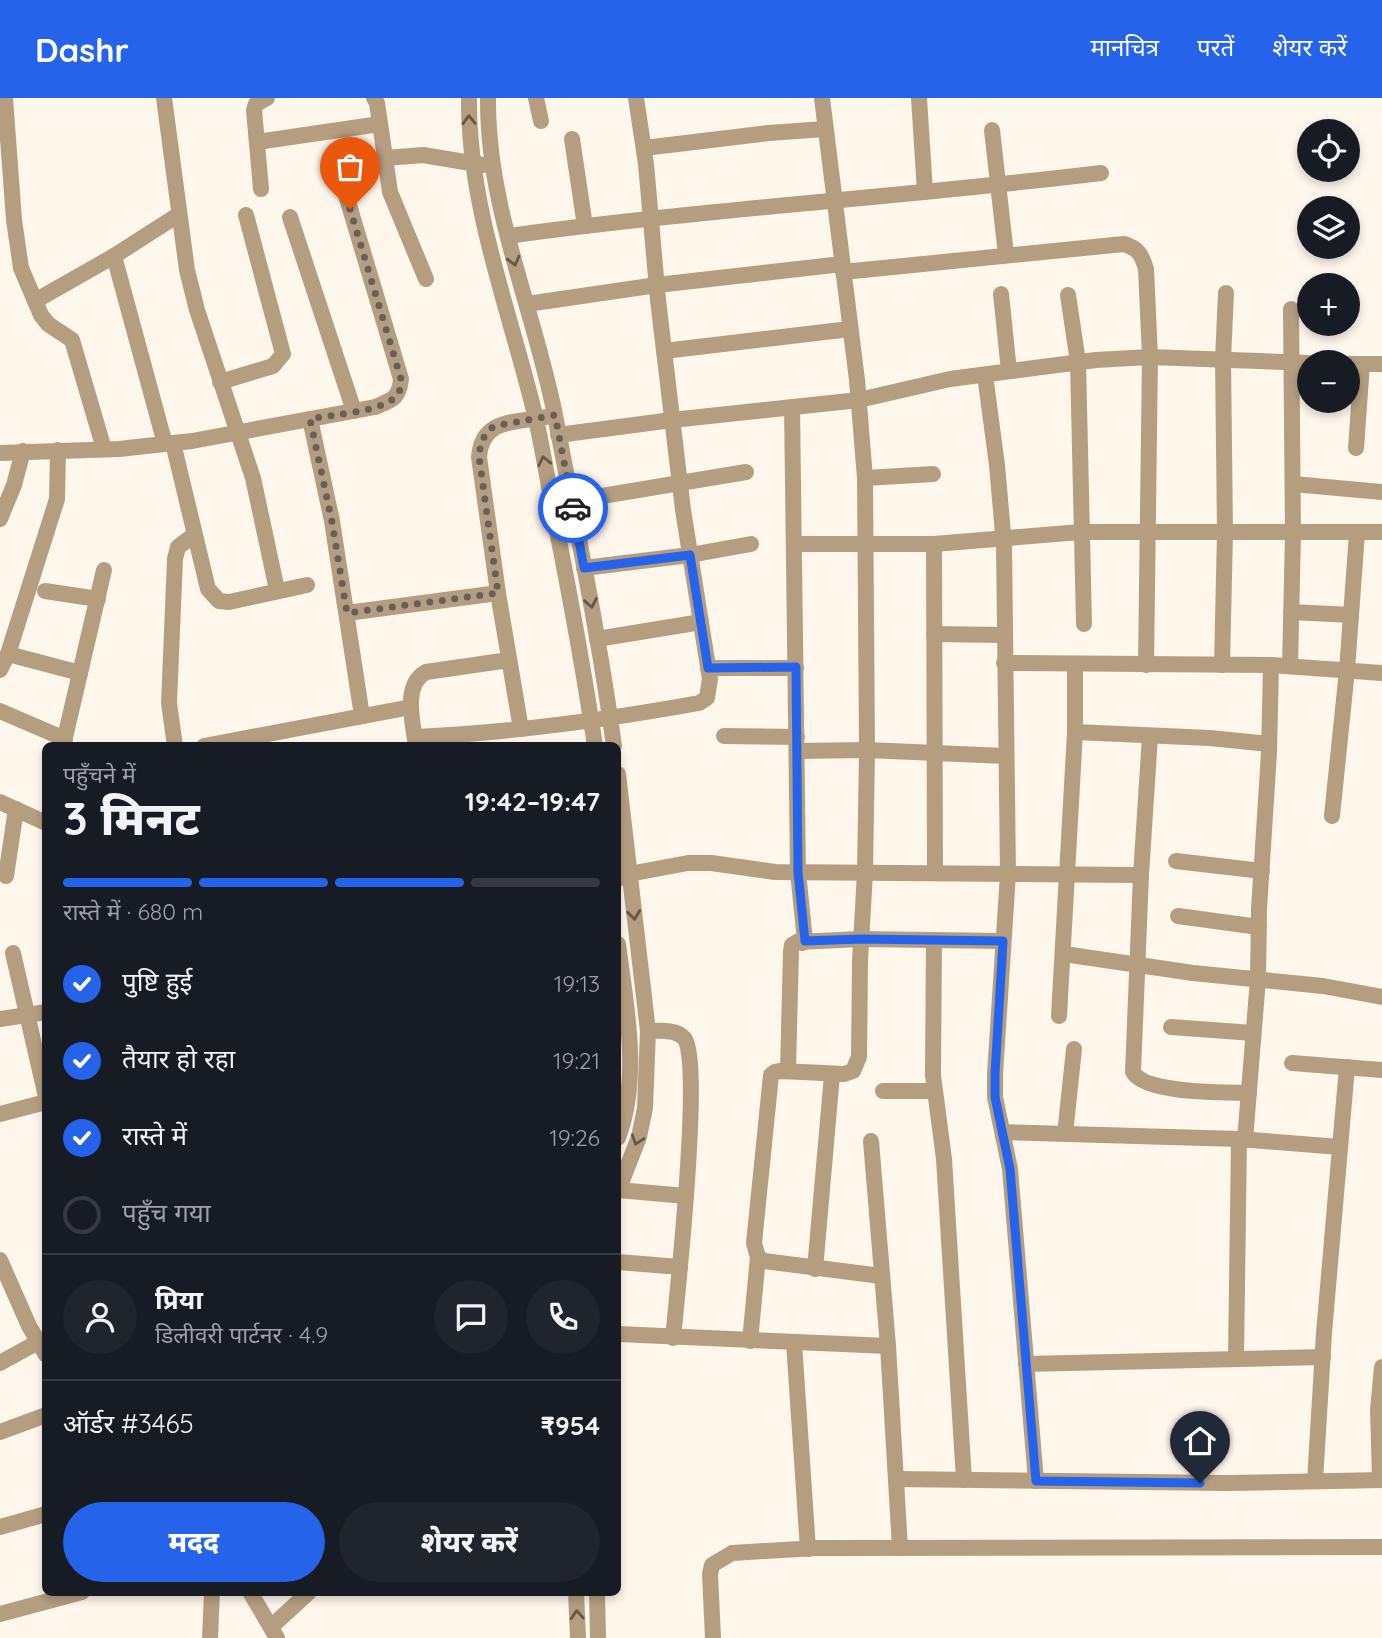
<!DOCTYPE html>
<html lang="hi">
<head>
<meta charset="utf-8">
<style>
  body { margin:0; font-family:Quicksand,"Noto Sans Devanagari",sans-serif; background:#20242c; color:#f1f3f6; height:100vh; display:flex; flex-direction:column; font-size:26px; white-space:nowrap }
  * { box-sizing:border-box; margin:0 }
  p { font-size:23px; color:#9ea1a6 }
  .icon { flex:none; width:38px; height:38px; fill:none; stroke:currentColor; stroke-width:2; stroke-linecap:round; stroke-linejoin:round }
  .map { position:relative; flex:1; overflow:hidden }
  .details { position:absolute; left:42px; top:644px; width:579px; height:854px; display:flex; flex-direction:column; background:#171b24; border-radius:10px; box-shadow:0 4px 10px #0003 }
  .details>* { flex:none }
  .fabs { position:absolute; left:1297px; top:21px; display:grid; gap:14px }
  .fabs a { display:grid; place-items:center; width:63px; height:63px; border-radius:50%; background:#171b24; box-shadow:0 4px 10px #0003; font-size:35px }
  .pin { position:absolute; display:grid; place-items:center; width:60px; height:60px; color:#fff; margin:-72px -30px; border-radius:50% 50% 50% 0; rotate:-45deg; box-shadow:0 0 7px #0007 }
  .pin .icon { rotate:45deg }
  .courier { position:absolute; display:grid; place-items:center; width:70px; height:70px; margin:-35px; border:5px solid #2563eb; border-radius:50%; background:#fff; color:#222; box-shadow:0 2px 9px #0007 }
  .summary em { font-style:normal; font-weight:800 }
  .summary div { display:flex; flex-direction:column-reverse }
  .summary { display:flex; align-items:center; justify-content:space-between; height:119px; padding:0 21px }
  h1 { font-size:46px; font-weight:800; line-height:52px }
  .bar { display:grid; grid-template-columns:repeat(4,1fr); gap:10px 7px; align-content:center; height:84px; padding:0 21px }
  .bar i { height:9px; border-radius:5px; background:#363941 }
  .bar .current { background:#2563eb }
  .bar p { grid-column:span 4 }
  .line { display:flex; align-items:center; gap:18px; padding:0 21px; border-top:2px solid #363941 }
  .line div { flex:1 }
  .round { display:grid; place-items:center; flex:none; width:74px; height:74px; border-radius:37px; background:#20242c }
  ol { padding:0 21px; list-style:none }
  li { display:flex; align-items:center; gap:21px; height:77px }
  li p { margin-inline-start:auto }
  li .icon { padding:7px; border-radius:50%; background:#2563eb; color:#fff; stroke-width:4 }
  li:last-child { color:#9ea1a6 }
  li i { width:38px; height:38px; border:4px solid #363941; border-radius:50% }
  .button { display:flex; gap:14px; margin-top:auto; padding:14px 21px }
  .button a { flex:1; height:80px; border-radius:42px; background:#2563eb; color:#fff; font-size:28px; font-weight:800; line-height:80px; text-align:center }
  .button a+a { background:#20242c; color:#f1f3f6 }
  header { display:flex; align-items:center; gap:42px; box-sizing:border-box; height:98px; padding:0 35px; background:#2563eb; color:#fff }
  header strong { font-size:33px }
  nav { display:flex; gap:38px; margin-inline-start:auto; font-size:24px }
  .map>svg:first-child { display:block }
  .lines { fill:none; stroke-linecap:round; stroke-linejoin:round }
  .street { stroke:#b59e80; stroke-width:16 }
  .oneway { stroke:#645746 }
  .done { stroke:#66605a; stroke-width:7; stroke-dasharray:0 12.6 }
  .route { stroke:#2563eb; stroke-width:9 }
</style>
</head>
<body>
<header>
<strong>Dashr</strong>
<nav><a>मानचित्र</a><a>परतें</a><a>शेयर करें</a></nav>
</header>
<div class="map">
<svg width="1382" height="1540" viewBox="0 0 1382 1540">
  <rect width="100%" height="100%" fill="#fff6ec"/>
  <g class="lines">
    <g class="street">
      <path d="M5,0l9,122 7,48 20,47 7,9 24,16 32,109"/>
      <path d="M164,0l23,172 10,40 56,168 24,112"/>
      <path d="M374,0l3,5 13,89 36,87"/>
      <path d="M469,0c-1,108 41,213 66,317 10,43 16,88 25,131 13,66 25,133 35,200"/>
      <path d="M488,0c-1,110 46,211 67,317 21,110 44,220 59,331"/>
      <path d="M536,0l5,23"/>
      <path d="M822,0l35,282 8,98 2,272 -2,122 -5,89 -1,96 -6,14 -9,3 -63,-3 -6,1 -4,3 -17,168 4,14 6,4 117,15"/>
      <path d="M919,0l6,94"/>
      <path d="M992,32l14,125"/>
      <path d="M572,41l13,87"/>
      <path d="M257,44l123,-18"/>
      <path d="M644,50l125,-15 56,-4"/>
      <path d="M385,60l38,-3 60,10"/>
      <path d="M261,91l-7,-79 2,-6 11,-6"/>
      <path d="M290,119l64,194"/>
      <path d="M508,138c197,-27 396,-39 593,-63"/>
      <path d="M114,158l51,188"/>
      <path d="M843,174l281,-28c14,4 18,11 22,25l4,88 -4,308"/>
      <path d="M1001,196l8,77"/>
      <path d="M1068,197l10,67 6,262"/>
      <path d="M35,203l79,-45 64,-41"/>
      <path d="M527,206l130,-19 185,-21"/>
      <path d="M664,253l186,-22"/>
      <path d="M1348,266h34"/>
      <path d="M985,277l12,90 7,80 4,329 -13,200v23l15,72 26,312"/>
      <path d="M220,284l53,-16 10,-12 -37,-139"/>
      <path d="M792,309l6,465 7,69 -3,2"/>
      <path d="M310,321l22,102 30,195"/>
      <path d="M558,337l114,-15 187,-20 91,-21 146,-19 54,-3 159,6"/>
      <path d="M173,345l35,146 11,12 10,1 78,-17"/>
      <path d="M1356,350l6,-84"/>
      <path d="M0,355l119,-4 73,-8 183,-34c17,-7 24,-8 26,-28l-58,-194"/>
      <path d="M865,380l68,-4"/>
      <path d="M1293,386l89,8"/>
      <path d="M572,403l174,-29"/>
      <path d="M0,421l14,-34 9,-34"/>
      <path d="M795,446h139l147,-12h301"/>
      <path d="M934,446l1,328"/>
      <path d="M584,470l106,-13 61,-11"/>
      <path d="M45,493l53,8"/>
      <path d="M1291,514l60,3"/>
      <path d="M347,515l151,-20"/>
      <path d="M934,536l69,1"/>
      <path d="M597,541l104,-17"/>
      <path d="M8,556l72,19"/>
      <path d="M1004,565l267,2 111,8"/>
      <path d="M1222,567l3,-132 -2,-174 3,-66"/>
      <path d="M1290,568l3,-132 -2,-225"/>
      <path d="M708,570h88"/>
      <path d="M0,572l8,-16 49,-155 1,-49"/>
      <path d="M0,613l65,28"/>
      <path d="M521,631l-23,-136 -19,-136c3,-39 36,-34 67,-40"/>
      <path d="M1075,634l135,6 59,6"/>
      <path d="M724,638l73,1"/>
      <path d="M1150,638l-9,139 -8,197c12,22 91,20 116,21"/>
      <path d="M415,639c96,-4 190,-17 284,-34l8,-5 3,-19 -27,-169 -25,-210 -12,-136 -10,-66"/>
      <path d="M63,648l41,-176"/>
      <path d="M175,648l-6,-43 6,-144 3,-12 16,-12"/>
      <path d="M204,648l207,-39"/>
      <path d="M416,648c-3,-23 -14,-61 10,-74l83,-12"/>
      <path d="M797,653l70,-1 138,6"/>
      <path d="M618,676l30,257 -3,77 -6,29 -21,54"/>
      <path d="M0,704l46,21"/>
      <path d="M1332,718l15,-146 10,-137"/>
      <path d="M1176,763l86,10"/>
      <path d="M6,778l10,-67"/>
      <path d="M618,781l11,-5 59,-11h23l64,9 366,3"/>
      <path d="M1178,818l81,11"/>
      <path d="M934,842l-1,135 11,84 20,321"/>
      <path d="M618,846c8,62 23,133 0,194"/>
      <path d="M13,855l33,144"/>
      <path d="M1064,856l129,19 130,13 59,11"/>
      <path d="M1059,918l16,-284v-68"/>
      <path d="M0,921l46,-7"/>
      <path d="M1171,929l82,6"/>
      <path d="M648,933c11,0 28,-2 36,7 19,19 -7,259 -11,300"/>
      <path d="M1292,965l90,7"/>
      <path d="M788,973l3,-120 1,-6 5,-3 64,-3 142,2"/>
      <path d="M883,993h51"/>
      <path d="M0,1016l46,-12"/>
      <path d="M1003,1034l236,7 101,8"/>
      <path d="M1065,1036l9,-85"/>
      <path d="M1245,1042l13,-161 1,-70 10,-156 2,-88"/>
      <path d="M871,1043l17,205 12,202"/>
      <path d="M618,1092l68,6"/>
      <path d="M0,1162l29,66 17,29"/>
      <path d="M618,1164l62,5"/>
      <path d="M815,1171l17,-194"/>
      <path d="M618,1236l270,12"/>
      <path d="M750,1243l8,-84"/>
      <path d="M794,1245l14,206"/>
      <path d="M1236,1261l3,-220"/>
      <path d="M0,1265l38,-21"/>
      <path d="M1026,1266l297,-7"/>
      <path d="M0,1334l46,-17"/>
      <path d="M896,1381l332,4 154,-3"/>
      <path d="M1380,1382l-2,-70 4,-43"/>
      <path d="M1315,1383l9,-148 23,-266"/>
      <path d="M0,1429l46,-13"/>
      <path d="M250,1494l27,46"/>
      <path d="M576,1494l2,46"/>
      <path d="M597,1494l1,46"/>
      <path d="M0,1516l82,-22"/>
      <path d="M271,1529l38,-35"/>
      <path d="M210,1540l2,-46"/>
      <path d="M713,1540l-3,-64 2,-9 20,-12 84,-5 566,-1"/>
    </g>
  </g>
  <defs><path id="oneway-chevron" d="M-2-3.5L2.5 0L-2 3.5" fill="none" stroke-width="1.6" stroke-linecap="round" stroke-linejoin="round" transform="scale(1.75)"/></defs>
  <g class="oneway">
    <use href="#oneway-chevron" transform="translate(469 22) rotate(-91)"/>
    <use href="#oneway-chevron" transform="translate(514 163) rotate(75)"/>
    <use href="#oneway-chevron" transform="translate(544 363) rotate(-102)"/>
    <use href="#oneway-chevron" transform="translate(591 505) rotate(80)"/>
    <use href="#oneway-chevron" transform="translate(634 817) rotate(83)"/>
    <use href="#oneway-chevron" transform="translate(637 1042) rotate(108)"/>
    <use href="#oneway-chevron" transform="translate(577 1517) rotate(-93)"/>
  </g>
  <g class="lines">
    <path class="done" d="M350,111l51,170c0,8 -1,15 -8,20 -17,13 -62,16 -83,20l22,103 15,91 151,-20 -19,-136c1,-14 4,-22 15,-31l61,-11 18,93"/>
    <path class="route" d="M573,410l11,60 106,-13 18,113 88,-1 2,205 7,69 56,-2 142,2 -8,133v23l15,72 26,312 164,2"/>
  </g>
</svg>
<div class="fabs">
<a><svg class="icon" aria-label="locate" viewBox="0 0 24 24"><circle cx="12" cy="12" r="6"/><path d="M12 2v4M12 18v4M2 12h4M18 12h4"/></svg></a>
<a><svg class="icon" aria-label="layers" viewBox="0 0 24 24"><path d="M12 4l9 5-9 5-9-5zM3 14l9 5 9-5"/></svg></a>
<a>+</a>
<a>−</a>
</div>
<div class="pin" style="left:350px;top:111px;background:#ea580c"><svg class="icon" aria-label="bag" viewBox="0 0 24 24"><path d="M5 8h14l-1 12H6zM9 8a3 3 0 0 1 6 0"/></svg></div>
<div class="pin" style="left:1200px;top:1385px;background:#1f2937"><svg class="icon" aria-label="home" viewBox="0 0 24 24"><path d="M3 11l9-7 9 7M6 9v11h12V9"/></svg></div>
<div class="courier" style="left:573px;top:410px"><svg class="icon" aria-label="car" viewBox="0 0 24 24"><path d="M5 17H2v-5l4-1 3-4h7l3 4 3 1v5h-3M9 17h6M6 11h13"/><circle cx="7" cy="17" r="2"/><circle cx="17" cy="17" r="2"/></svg></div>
<section class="details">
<div class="summary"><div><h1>3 मिनट</h1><p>पहुँचने में</p></div><em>19:42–19:47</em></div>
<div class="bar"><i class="current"></i><i class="current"></i><i class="current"></i><i></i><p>रास्ते में · 680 m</p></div>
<ol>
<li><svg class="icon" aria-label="check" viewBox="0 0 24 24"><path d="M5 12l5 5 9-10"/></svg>पुष्टि हुई<p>19:13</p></li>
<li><svg class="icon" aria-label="check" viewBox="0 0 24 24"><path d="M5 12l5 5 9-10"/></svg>तैयार हो रहा<p>19:21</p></li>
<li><svg class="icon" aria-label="check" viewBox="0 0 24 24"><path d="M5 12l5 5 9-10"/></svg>रास्ते में<p>19:26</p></li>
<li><i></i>पहुँच गया</li>
</ol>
<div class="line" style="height:126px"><a class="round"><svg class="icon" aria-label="person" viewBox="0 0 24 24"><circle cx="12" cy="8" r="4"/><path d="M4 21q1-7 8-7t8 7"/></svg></a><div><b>प्रिया</b><p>डिलीवरी पार्टनर · 4.9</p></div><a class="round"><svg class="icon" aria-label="chat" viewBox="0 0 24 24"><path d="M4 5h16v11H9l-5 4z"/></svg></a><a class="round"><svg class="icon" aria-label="phone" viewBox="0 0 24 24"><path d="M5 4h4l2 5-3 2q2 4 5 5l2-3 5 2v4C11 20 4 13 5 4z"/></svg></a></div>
<div class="line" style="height:91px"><div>ऑर्डर #3465</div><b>₹954</b></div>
<div class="button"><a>मदद</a><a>शेयर करें</a></div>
</section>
</div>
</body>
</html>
